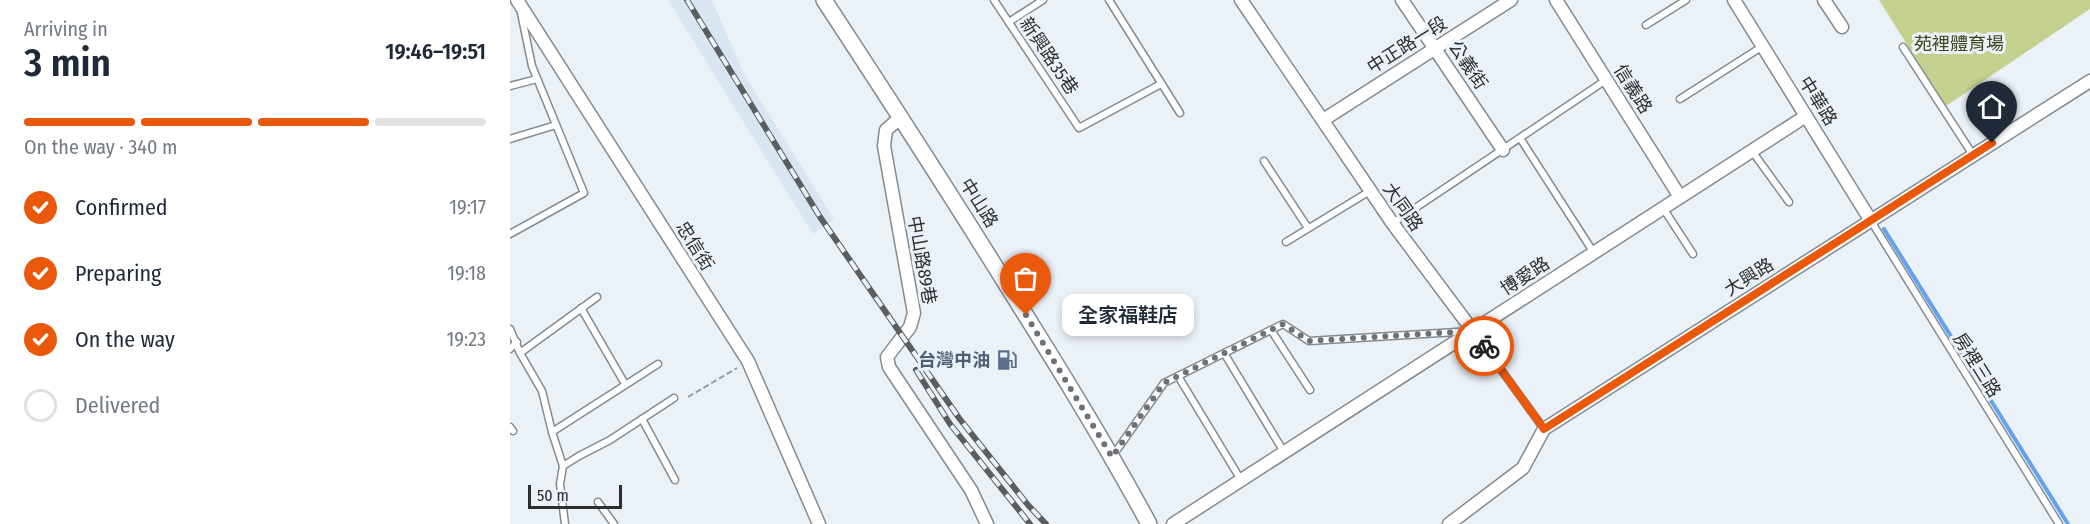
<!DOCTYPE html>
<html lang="en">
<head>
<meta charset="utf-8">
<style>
  body { margin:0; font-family:"Fira Sans Condensed","Noto Sans TC",sans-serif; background:#f6f6f7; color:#1f2937; height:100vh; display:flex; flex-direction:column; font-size:22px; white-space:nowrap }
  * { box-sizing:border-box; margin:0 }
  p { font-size:20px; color:#747a83 }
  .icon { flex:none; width:33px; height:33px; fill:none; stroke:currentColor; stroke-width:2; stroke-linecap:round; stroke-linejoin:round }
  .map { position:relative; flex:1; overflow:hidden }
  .drawer { display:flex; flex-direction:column; background:#fff; width:510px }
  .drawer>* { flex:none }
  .scale { position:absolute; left:18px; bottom:15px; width:94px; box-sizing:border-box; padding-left:6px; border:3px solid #2c2e31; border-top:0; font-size:16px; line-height:21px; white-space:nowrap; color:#2c2e31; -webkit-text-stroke:4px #eaf1f7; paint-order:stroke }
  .pin { position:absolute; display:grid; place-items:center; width:51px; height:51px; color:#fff; margin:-62px -26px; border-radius:50% 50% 50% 0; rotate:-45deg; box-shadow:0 0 6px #0007 }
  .pin .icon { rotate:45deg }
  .courier { position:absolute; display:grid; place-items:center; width:60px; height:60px; margin:-30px; border:4px solid #ea580c; border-radius:50%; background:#fff; color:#222; box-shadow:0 2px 8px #0007 }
  .bubble { position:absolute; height:42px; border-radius:12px; background:#fff; box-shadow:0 3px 9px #0003; font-size:20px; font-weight:600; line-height:42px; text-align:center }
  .headline em { font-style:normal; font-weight:600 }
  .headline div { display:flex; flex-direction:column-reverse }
  .headline { display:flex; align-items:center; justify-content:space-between; height:102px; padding:0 24px }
  h1 { font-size:39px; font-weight:600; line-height:45px }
  .bar { display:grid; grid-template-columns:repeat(4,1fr); gap:9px 6px; align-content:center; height:72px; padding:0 24px }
  .bar i { height:8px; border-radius:4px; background:#e0e1e3 }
  .bar .active { background:#ea580c }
  .bar p { grid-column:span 4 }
  ol { padding:0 24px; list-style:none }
  li { display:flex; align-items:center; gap:18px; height:66px }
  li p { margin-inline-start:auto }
  li .icon { padding:6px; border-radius:50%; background:#ea580c; color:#fff; stroke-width:4 }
  li:last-child { color:#747a83 }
  li i { width:33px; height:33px; border:3px solid #e0e1e3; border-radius:50% }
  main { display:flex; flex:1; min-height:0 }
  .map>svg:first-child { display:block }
  .built { fill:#d9e6f1 }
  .green { fill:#c3d08e }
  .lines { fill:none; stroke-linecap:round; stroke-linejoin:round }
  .stream { stroke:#66a2eb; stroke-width:4 }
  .service-casing { stroke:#848b90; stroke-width:9 }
  .minor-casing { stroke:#848b90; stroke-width:15 }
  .tertiary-casing { stroke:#848b90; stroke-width:18 }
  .path { stroke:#969ba0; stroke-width:2; stroke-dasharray:6 3; stroke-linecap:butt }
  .service { stroke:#fff; stroke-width:6 }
  .minor { stroke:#fff; stroke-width:12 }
  .tertiary { stroke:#fff; stroke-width:15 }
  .rail-casing { stroke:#5a5e61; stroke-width:6 }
  .rail { stroke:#eaf1f7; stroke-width:4; stroke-dasharray:11; stroke-linecap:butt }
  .done { stroke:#6e7276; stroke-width:6; stroke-dasharray:0 10.8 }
  .route { stroke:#ea580c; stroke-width:8 }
  .labels { text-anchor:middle; stroke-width:6; stroke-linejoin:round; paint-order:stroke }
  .park-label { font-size:18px; fill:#41471f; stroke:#eaf1f7 }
  .street-label { font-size:18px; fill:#2c2e31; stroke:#eaf1f7 }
  .service-label { font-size:18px; font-weight:bold; fill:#4e5e75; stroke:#eaf1f7; text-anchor:end }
</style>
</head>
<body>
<main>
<section class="drawer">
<div class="headline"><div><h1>3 min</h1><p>Arriving in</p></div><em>19:46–19:51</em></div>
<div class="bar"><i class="active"></i><i class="active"></i><i class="active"></i><i></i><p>On the way · 340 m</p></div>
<ol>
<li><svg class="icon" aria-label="check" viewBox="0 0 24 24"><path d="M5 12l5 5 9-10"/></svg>Confirmed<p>19:17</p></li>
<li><svg class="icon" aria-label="check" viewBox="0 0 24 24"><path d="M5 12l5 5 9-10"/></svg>Preparing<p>19:18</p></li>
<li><svg class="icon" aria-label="check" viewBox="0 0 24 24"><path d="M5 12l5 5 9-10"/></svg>On the way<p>19:23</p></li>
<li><i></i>Delivered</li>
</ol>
</section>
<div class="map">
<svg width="1580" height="524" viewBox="0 0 1580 524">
  <rect width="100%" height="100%" fill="#eaf1f7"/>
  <path class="built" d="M158,0h44l32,74 90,145 -21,15z"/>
  <path class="green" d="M1369,0h211v9l-144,97z"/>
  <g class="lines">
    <path class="stream" d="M1374,229l184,295"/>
    <g class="service-casing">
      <g id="service">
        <path d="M484,0l85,128 82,-44"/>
        <path d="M599,0l71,113"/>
        <path d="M499,22l34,-22"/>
        <path d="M1136,25l40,-25"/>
        <path d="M1393,47l70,108"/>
        <path d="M0,86l27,-7"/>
        <path d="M1170,99l83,-53"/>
        <path d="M1010,138l74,115"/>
        <path d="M0,139l46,-14"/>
        <path d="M1242,151l37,51"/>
        <path d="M754,161l44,67"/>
        <path d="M1153,208l30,46"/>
        <path d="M1361,221l188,303"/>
        <path d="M883,223l213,-143"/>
        <path d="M0,234l74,-41 -52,-127 -11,-53"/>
        <path d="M776,242l84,-51"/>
        <path d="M71,308l44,76"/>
        <path d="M0,329l10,24 22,38 10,41 11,34 -3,18 5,40"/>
        <path d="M761,330l39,60"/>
        <path d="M0,349l7,-7"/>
        <path d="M10,353l77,-56"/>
        <path d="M714,353l60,99"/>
        <path d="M668,376l63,104"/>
        <path d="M132,419l33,61"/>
        <path d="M0,427l3,4"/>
        <path d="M42,432l106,-68"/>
        <path d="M602,457l52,-74 119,-59 26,17 164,-10 71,98"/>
        <path d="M53,466l16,-10 31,-16 64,-42"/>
        <path d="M88,502l16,22"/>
      </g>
    </g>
    <g class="minor-casing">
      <g id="minor">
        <path d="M7,0l231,361 71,163"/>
        <path d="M731,0l152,224 80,107"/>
        <path d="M892,0l101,150"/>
        <path d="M1046,0l124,197"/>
        <path d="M1224,0l137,221"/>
        <path d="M1314,0l18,27"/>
        <path d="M391,117l-15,13 -2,16 30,167 -4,14 -23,30 2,10 82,123 16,34"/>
        <path d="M813,120l188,-120"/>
        <path d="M663,524l633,-408"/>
        <path d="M939,524l74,-56 21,-39 546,-348"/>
      </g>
    </g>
    <g class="tertiary-casing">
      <path id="tertiary" d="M314,0c57,87 114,175 169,263 54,86 108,172 156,261"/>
    </g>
    <path class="path" d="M178,397l49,-29"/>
    <use href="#service" class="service"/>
    <use href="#minor" class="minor"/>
    <use href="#tertiary" class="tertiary"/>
    <g class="rail-casing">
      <g id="rail">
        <path d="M177,0l133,217 139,201 69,87 18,19"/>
        <path d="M406,370l34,54 80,100"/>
      </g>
    </g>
    <use href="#rail" class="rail"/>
  </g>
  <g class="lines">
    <path class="done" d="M516,315l86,142 52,-74 119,-59 26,17 164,-10 11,15"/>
    <path class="route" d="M974,346l60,83 448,-286"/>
  </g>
  <defs>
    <g id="fuel-bare" transform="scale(1.62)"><path d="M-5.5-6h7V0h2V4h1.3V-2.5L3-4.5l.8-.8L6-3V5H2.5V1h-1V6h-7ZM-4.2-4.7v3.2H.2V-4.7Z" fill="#5c6f8a" stroke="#eaf1f7" stroke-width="2.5" paint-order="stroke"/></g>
  </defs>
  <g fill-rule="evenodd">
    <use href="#fuel-bare" x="497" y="360"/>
  </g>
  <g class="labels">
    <g class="park-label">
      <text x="1449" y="50">苑裡體育場</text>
    </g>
    <g class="street-label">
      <text transform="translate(897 45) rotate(-32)" y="6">中正路一段</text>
      <text transform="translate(539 56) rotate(56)" y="6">新興路35巷</text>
      <text transform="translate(958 65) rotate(56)" y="6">公義街</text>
      <text transform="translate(1123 89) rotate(58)" y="6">信義路</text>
      <text transform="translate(1308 101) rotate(58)" y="6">中華路</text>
      <text transform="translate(469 203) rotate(58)" y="6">中山路</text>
      <text transform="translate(893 207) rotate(55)" y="6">大同路</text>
      <text transform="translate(185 246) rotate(58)" y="6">忠信街</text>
      <text transform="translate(412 260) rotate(80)" y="6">中山路89巷</text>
      <text transform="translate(1015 276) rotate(-33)" y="6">博愛路</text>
      <text transform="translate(1239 277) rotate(-32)" y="6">大興路</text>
      <text transform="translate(1467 365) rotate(58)" y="6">房裡三路</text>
    </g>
    <g class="service-label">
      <text x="480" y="366">台灣中油</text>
    </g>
  </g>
</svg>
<div class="scale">50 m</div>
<div class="pin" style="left:516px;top:315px;background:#ea580c"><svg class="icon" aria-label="bag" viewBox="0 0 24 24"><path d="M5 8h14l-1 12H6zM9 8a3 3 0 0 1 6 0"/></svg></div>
<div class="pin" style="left:1482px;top:143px;background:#1f2937"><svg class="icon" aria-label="home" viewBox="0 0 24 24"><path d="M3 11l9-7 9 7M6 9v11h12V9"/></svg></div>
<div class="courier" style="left:974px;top:346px"><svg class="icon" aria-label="bike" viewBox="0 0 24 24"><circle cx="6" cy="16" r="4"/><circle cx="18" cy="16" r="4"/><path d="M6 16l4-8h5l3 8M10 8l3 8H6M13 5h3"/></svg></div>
<div class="bubble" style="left:552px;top:294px;width:132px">全家福鞋店</div>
</div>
</main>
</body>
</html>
